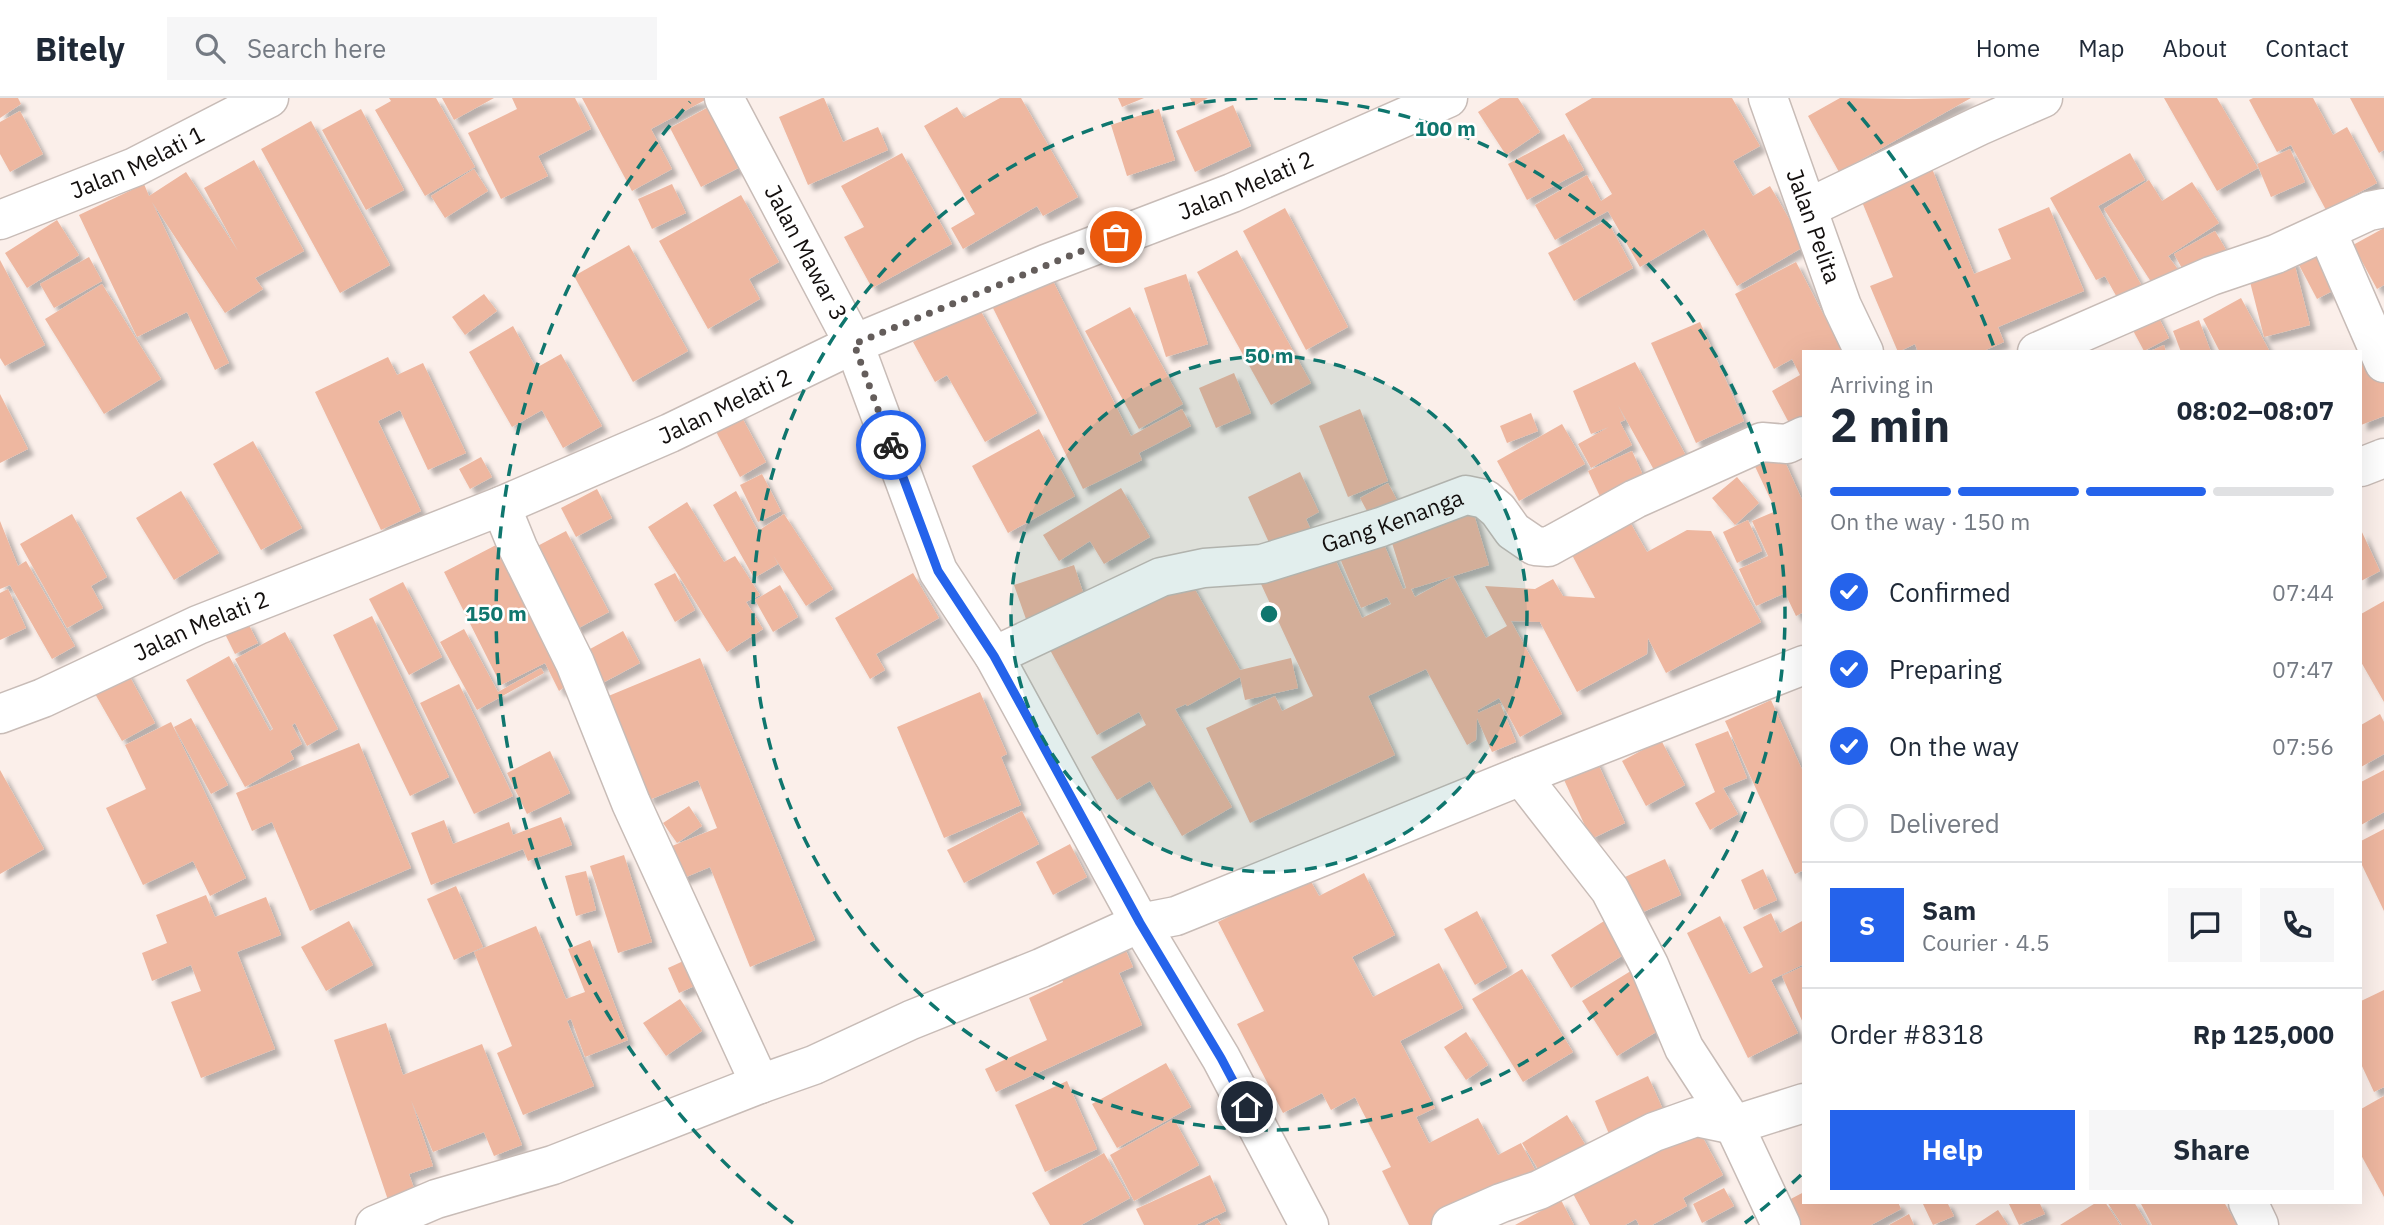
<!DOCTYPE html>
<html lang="en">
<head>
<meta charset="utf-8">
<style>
  body { margin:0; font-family:"IBM Plex Sans",sans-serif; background:#f6f6f7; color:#1f2937; height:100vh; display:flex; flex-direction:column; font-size:26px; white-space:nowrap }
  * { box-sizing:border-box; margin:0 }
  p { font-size:23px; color:#747a83 }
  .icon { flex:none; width:38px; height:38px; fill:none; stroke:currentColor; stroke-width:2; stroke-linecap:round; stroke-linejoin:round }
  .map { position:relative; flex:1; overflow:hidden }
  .panel { position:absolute; left:1802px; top:252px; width:560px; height:854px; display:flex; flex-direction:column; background:#fff; border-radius:0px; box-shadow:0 7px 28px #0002 }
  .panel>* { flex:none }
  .pin { position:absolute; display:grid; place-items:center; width:60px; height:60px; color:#fff; margin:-30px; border:4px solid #fff; border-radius:50%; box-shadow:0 2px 7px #0007 }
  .courier { position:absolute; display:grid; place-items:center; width:70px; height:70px; margin:-35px; border:5px solid #2563eb; border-radius:50%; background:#fff; color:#222; box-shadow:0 2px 9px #0007 }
  .summary em { font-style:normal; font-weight:700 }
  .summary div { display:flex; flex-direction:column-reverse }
  .summary { display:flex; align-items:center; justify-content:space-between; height:119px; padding:0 28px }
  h1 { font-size:46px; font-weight:700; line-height:52px }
  .bar { display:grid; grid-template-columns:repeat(4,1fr); gap:10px 7px; align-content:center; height:84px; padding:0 28px }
  .bar i { height:9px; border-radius:5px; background:#e0e1e3 }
  .bar .active { background:#2563eb }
  .bar p { grid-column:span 4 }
  .line { display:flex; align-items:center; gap:18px; padding:0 28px; border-top:2px solid #e0e1e3 }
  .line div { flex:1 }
  .round { display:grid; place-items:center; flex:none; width:74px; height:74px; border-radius:0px; background:#f6f6f7 }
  ol { padding:0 28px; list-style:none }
  li { display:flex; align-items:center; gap:21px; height:77px }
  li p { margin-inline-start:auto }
  li .icon { padding:7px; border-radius:50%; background:#2563eb; color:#fff; stroke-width:4 }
  li:last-child { color:#747a83 }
  li i { width:38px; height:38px; border:4px solid #e0e1e3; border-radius:50% }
  .primary-button { display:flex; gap:14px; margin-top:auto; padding:14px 28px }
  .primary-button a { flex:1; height:80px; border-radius:0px; background:#2563eb; color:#fff; font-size:28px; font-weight:700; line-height:80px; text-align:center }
  .primary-button a+a { background:#f6f6f7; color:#1f2937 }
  header { display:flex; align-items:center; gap:42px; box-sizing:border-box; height:98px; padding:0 35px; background:#fff; border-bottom:2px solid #e0e1e3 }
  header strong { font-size:33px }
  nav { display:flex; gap:38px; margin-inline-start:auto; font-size:24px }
  .search { width:490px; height:63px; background:#f6f6f7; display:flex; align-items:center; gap:18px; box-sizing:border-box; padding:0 24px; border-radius:0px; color:#747a83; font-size:26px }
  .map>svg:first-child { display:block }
  .building { fill:#eeb7a0; filter:url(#shadow) }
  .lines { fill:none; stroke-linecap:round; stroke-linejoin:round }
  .minor-casing { stroke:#c8bcb7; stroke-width:41 }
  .minor { stroke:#fff; stroke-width:38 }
  .done { stroke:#645d5b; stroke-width:7; stroke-dasharray:0 12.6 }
  .route { stroke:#2563eb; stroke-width:9 }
  .ring { fill:none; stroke:#0f766e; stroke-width:3.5; stroke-dasharray:12 9 }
  .labels { text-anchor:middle; stroke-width:5; stroke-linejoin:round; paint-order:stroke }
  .street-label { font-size:23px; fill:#130f0e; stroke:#fff }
  .centre { fill:#0f766e; stroke:#fff; stroke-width:3.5 }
  .ring-label { font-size:21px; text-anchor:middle; font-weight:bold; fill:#0f766e; stroke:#fff; stroke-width:5; stroke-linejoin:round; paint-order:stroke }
</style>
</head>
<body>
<header>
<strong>Bitely</strong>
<div class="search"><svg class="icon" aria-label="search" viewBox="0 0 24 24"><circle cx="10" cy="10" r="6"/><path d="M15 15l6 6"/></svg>Search here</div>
<nav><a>Home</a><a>Map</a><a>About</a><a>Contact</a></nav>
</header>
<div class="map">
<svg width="2384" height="1127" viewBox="0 0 2384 1127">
  <defs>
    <filter id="shadow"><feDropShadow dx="6" dy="6" stdDeviation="2" flood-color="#0004"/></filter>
  </defs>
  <rect width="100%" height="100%" fill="#fbefea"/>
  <g class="building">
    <path d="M0,0h18l3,6 -21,14z"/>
    <path d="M389,0h47l39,69 -50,29 -50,-86 16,-9z"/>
    <path d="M442,0h52l-40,22z"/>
    <path d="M512,0h63l16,31 -53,27 10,20 -47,23 -33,-66 49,-24z"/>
    <path d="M582,0h122l1,2 -54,29 21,40 -40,22z"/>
    <path d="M822,0h2l19,44 35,-15 10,23 -80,35 -29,-68z"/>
    <path d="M1000,0h21l57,99 -35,19 -6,-10 -74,43 -12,-21 24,-14 -51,-88 33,-19 7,11z"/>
    <path d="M1118,0h26l-22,9z"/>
    <path d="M1190,0h18l-14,8z"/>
    <path d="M1500,0h18l22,34 -34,23 -28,-43z"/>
    <path d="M1592,0h140l28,48 -27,15 20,35 17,-10 35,60 -68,40 -33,-57 -64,38 -32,-56 -53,29 -20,-35 52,-30 14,26 11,-7 -47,-80z"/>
    <path d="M1840,0l69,1 62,-1 -132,74 -31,-56z"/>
    <path d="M2164,0h53l41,70 -41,23z"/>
    <path d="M2253,0h60l20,37 14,-8 30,56 -51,27 -35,-65 -14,7 -28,-52z"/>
    <path d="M2350,0h34v52l-5,3z"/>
    <path d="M714,6l32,60 -45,23 -31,-59z"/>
    <path d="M1233,7l18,41 -56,26 -19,-41z"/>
    <path d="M361,11l43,81 -38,20 -44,-80z"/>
    <path d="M1159,11l16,51 -48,16 -16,-51z"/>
    <path d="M20,13l23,43 -33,18 -10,-18v-32z"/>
    <path d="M311,23l79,144 -50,28 -79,-144z"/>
    <path d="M1564,36l20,36 -57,30 -19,-36z"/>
    <path d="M2290,51l15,33 -34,15 -14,-33z"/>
    <path d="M902,55l50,91 -80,44 -28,-51 20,-10 -23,-41z"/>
    <path d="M2130,55l15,27 -47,26 45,82 -24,13 -14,-25 -9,4 -46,-82z"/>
    <path d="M254,62l50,91 -49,27 8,11 -38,24 -73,-111 77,161 -14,7 -28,-58 -50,25 -58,-122 65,-31 5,12 37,-24 52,79 -34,-63z"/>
    <path d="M1931,68l43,108 37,-15 -13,-30 51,-22 35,84 -86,36 6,15 -23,10h-63l-3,-8 -17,8 -28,-66 23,-9 -33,-80z"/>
    <path d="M474,71l14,22 -43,27 -14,-22z"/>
    <path d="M2149,82l13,21 30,-19 27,41 -51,33 12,16 -25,16 -51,-79z"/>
    <path d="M672,86l14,29 -34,16 -14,-30z"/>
    <path d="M741,97l38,67 -30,17 11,20 -52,30 -49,-88z"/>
    <path d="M1285,110l63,119 -42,23 -63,-119z"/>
    <path d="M57,122l22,35 -52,33 -22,-35z"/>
    <path d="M1607,122l26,48 -59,33 -26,-48z"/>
    <path d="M2384,130v57l-7,4 -24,-44z"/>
    <path d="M2215,133l13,22 -41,24 -13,-23z"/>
    <path d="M629,147l59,106 -55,31 -59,-106z"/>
    <path d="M1237,152l74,133 -40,22 -74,-133z"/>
    <path d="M2324,154l18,34 -25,13 -18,-34z"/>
    <path d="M89,159l13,24 -48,27 -14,-24z"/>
    <path d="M2293,160l17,67 -46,12 -17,-67z"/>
    <path d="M0,162l45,85 -40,21 -5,-8z"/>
    <path d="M1796,164l47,90h-39v80l-8,4 -24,-45 28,-16 -8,-16 -18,10 -39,-75z"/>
    <path d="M1048,173l83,165 51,-27 9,17 -52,27 3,7 -59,29 -94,-189z"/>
    <path d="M1186,176l22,70 -42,13 -22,-69z"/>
    <path d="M102,186l59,95 -57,35 -59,-95z"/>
    <path d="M484,196l13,17 -32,24 -13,-18z"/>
    <path d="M2241,200l29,54h-50l-17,-33z"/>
    <path d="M978,208l59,107 -52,29 -38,-67 -12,7 -22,-40z"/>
    <path d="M1130,209l53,97 -44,25 -54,-98z"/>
    <path d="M2155,212l14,28 -25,13 -15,-28z"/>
    <path d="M2199,222l12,32h-30l-8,-21z"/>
    <path d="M1700,224l44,99 -48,22 -45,-100z"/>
    <path d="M513,228l23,42 25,-14 41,72 -39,22 -21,-38 -30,17 -43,-75z"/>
    <path d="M2164,247l2,7h-18z"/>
    <path d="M388,259l9,18 26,-12 43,90 -38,17 -28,-60 -22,11 43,90 -40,19 -66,-138z"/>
    <path d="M2361,259l23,19v40l-23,9z"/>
    <path d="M1635,264l55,101 -31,16 -41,-74 7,15 -5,2 12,23 -41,23 -13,-24 31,-17 -18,7 -18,-43z"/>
    <path d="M1234,275l17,40 -35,15 -17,-40z"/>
    <path d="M0,296l28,55 -28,14z"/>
    <path d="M1360,311l28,72 -40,16 -29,-71z"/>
    <path d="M738,312l28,52 -26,15 -28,-53z"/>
    <path d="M1531,315l7,18 -31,12 -7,-17z"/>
    <path d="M1562,326l23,40 -66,37 -22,-40z"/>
    <path d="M1039,331l36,67 -67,37 -36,-67z"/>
    <path d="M253,343l49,87 -41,22 -48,-86z"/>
    <path d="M1778,348l26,58v108l-8,4 -11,-23 -29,13 -17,-37 29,-13 -16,-35 24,-10 -25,-53z"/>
    <path d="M1632,353l16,35 -43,21 -17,-36z"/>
    <path d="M481,359l11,20 -22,12 -11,-20z"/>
    <path d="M1300,374l19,40 -13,7 15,33 9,-4 32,70 29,-14 -4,-7 -26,11 -25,-59 42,-19 25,59 3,-1 -19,-61 83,-26 19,64 -78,24 4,8 38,-21 33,62 21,-12 -22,-40 50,3 18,-10 10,17 32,2 -31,-58 58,-32 25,44 40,-22 24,1 50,91 -95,51 -18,-35 -1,16 -70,38 -37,-70 -29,-1 51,93 -42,23 -21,-39 -21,12v3l22,-10 16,39 -24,10 -15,-34 -1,22 -9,5 -41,-76 -58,27 27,59 -145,68 -44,-95 69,-32 7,15 31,-15 -52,-112 22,-11 -35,-76z"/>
    <path d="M762,376l19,37 -23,11 -18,-37z"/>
    <path d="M1737,379l22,26 -24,22 -23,-27z"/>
    <path d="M1388,385l15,28 -28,15 -15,-28z"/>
    <path d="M1121,390l29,49 -46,27 -14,-23 -31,20 -16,-26z"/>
    <path d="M597,391l15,29 -36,19 -15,-29z"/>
    <path d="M181,393l38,62 -45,27 -38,-62z"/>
    <path d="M736,393l22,40 26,-17 49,75 -27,17 -33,-51 5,9 -24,14 -41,-73z"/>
    <path d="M687,404l37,60 11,-6 25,39 -14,7 17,27 -36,23 -79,-125z"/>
    <path d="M72,416l35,63 -16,9 12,22 -36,20 -47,-84z"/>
    <path d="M1748,422l14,31 -25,12 -14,-31z"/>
    <path d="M0,423l18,45 8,-5 49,85 -23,13 -42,-74 -10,4z"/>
    <path d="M2361,432l19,41 -19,10z"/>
    <path d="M566,433l43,81 -40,21 -43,-81z"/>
    <path d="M498,446l77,135 -16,12 -14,-28 -44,22 -57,-113z"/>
    <path d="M1074,467l12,36 -59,21 -13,-37z"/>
    <path d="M675,475l20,37 -20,12 -21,-38z"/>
    <path d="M913,475l26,45 -63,36 9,16 -15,9 -35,-61z"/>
    <path d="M1187,477l53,95 51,-12 7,30 -53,12 -5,-23 -53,29 -1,-2 -11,5 57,98 -50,29 -32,-55 -33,19 -26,-43 55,-32 -7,-13 -42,23 -47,-85z"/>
    <path d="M403,484l39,75 -33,18 -40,-76z"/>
    <path d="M780,487l18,32 -25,15 -18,-32z"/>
    <path d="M8,491l18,39 -26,12v-47z"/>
    <path d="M2384,503v101l-23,-40v-48z"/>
    <path d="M372,518l77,161 -39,19 -77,-161z"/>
    <path d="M247,523l11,22 -23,11 -11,-22z"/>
    <path d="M464,531l34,63 43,-24 3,5 -67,37 -37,-68z"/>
    <path d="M623,533l17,32 -45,24 -16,-32z"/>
    <path d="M285,534l53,97 -31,17 -12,-23 -3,2 10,19 -12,7 4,8 -49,28 -59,-107 43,-24 41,75 3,-2 -38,-70z"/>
    <path d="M700,560l115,282 -65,27 -40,-100 -31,13 -12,-32 50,-20 -19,-48 -49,20 -43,-103z"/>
    <path d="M124,568l31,57 -33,18 -32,-56z"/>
    <path d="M459,586l54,112 -39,18 -54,-111z"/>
    <path d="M980,594l27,62 -6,3 20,48 -77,33 -47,-111z"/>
    <path d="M1771,602l33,74v96l-9,4 -70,-153z"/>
    <path d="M2380,616l4,8v32l-23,13v-42z"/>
    <path d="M191,620l37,67 -17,9 -37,-67z"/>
    <path d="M171,624l75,156 -36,18 -17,-35 -50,24 -37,-77 40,-19 -21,-44z"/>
    <path d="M1728,633l19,47 -24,10 15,26 -28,16 -15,-27 20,-11 -20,-48z"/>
    <path d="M1661,642l24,45 -39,21 -24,-45z"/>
    <path d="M359,645l52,125 -101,43 -38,-89 -20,9 -16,-38z"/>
    <path d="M550,653l20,42 -43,21 -20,-41z"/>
    <path d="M1594,657l31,68 -34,16 -31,-68z"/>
    <path d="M0,672l44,79 -44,25z"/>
    <path d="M2384,672v42l-23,13v-43z"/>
    <path d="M689,708l13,20 -25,17 -14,-20z"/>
    <path d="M1022,713l17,33 -75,39 -17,-33z"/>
    <path d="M561,719l11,28 -44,16 -5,-12 -92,36 -20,-52 33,-13 9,24 56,-22 4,13z"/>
    <path d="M2384,731v82l-23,-48v-22z"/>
    <path d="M1070,746l17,33 -34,18 -17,-33z"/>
    <path d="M624,757l28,87 -34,11 -28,-87z"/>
    <path d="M1665,761l16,36 -49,22 -16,-36z"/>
    <path d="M1763,771l14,31 -23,10 -13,-30z"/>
    <path d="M586,773l10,39 -20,6 -11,-40z"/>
    <path d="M1364,775l31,62 -43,22 21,40 66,-34 24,45 -63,33 35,67 -19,9 13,26 49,-25 20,37 23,-12 16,31 -98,51h-30l-27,-54 9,-4 -36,-70 -24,13 -9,-17 -39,20 -46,-89 27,-13 -46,-89 90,-46 11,20z"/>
    <path d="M456,788l27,61 -29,13 -27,-61z"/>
    <path d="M206,797l9,22 51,-20 15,38 -44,17 38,97 -74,29 -30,-76 30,-11 -10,-26 -39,16 -10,-28 25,-10 -11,-28z"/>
    <path d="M1477,813l30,56 -32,18 -31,-56z"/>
    <path d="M1771,815l9,20 24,-13v44l-33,16 27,53 -50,25 -61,-125 33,-17 29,58 14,-7 -20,-40z"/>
    <path d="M1615,816l21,33 -65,41 -20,-33z"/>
    <path d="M349,823l24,44 -47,26 -25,-44z"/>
    <path d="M536,828l30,73 19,-7 -17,-43 22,-9 38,100 -43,17 -14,-38 -4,2 27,65 -71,29 -26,-62 15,-7 -38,-94z"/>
    <path d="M1119,837l14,32 -14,6 23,52 -146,67 -11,-23 62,-29 -18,-42 34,-16 -8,-18z"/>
    <path d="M690,860l11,25 -22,10 -11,-25z"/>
    <path d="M1804,868v59l-22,-49z"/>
    <path d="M1522,871l51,83 -50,30 -51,-83z"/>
    <path d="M1634,871l35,55 -52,32 -35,-55z"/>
    <path d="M2384,892v97l-10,5 -13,-28v-63z"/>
    <path d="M680,901l22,32 -36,25 -23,-33z"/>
    <path d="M386,925l17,52 79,-31 40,101 -28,11 -10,-24 -51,20 -22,-52 22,66 -24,8 6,17 -27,9 -54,-160z"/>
    <path d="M1466,934l22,33 -22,15 -22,-33z"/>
    <path d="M1166,965l25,44 -74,41 -25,-44z"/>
    <path d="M1648,978l18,40 -54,25 -17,-40z"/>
    <path d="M1067,983l30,68 -52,23 -30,-67z"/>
    <path d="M2384,998v101l-23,-42v-46z"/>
    <path d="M1567,1017l24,39 -45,28 -24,-39z"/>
    <path d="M1174,1021l25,46 -65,36 -24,-46z"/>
    <path d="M1695,1025l28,52 -40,23 4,8 -35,19h-13l-3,-6 -11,6h-35l-19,-35z"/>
    <path d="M1104,1055l26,45 -49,27h-31l-18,-32z"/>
    <path d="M1210,1077l16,36 -30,14h-52l-8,-16z"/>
    <path d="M1724,1090l10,18 -32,17 -9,-19z"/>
    <path d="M1804,1094v10h94l3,7 -30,16h-73l-13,-23z"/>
    <path d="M1561,1102l13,25h-59z"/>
    <path d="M1922,1104h25l7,14 -21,9z"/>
    <path d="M2008,1104h31l6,12 -26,11z"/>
    <path d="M2097,1104h8l15,23h-60z"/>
    <path d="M2107,1104h27l14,23h-26z"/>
    <path d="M2140,1104h84l13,23h-85z"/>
    <path d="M1998,1112l10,15h-33z"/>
    <path d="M1909,1116l5,11h-25z"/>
    <path d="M1217,1120l4,7h-16z"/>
  </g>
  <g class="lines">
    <g class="minor-casing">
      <g id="minor">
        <path id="s1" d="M724,0l130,246 84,227 56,85 146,267 81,135 88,167"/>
        <path id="s2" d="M1768,0l74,208 22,46"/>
        <path d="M1808,110l171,-82 64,-28"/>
        <path id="s3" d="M0,122l135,-53 134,-69"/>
        <path d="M2327,134l57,131"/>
        <path d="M2037,254l174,-76 65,-22 93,-43 15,-3"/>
        <path d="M2361,369l23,-9"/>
        <path d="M501,408l17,42 57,115 56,140 129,281"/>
        <path id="s4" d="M994,558l167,-79 43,-9 58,-4 119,-37 85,-32 19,4 13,11 15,21 22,15 13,1 87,-48 127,-57 25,2 17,-8"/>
        <path id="s5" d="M0,616l43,-16 155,-73 303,-119 169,-73 184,-89 192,-80 186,-71 216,-95"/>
        <path d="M1521,678l89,114 39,75 35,83 50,77 47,100"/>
        <path d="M2248,1104l11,23"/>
        <path d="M375,1127l61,-26 117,-34 207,-81 54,-19 97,-45 130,-52 99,-45 36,-7 345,-140 283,-111"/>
        <path d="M1451,1127l50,-22 38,-13 115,-58 42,-15 38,8 70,-22"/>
      </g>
    </g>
    <use href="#minor" class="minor"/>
  </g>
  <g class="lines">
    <path class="done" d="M891,347l-37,-101 262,-107"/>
    <path class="route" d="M891,347l47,126 56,85 146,267 81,135 26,49"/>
  </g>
  <circle cx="1269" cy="516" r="258" fill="#0f766e" fill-opacity=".12"/>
  <g class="ring">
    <circle cx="1269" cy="516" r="258"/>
    <path d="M1274 0A516 516 0 1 1 1264 0"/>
    <path d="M1801 1077A773 773 0 0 1 1745 1125M793 1125A773 773 0 0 1 690 4M1848 4A773 773 0 0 1 1995 252"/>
  </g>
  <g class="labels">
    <g class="street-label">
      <text dy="8" stroke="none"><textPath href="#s3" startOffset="149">Jalan Melati 1</textPath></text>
      <text dy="8" stroke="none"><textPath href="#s5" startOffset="1354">Jalan Melati 2</textPath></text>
      <text dy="8" stroke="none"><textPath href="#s2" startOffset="136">Jalan Pelita</textPath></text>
      <text dy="8" stroke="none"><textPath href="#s1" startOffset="175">Jalan Mawar 3</textPath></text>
      <text dy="8" stroke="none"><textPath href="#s5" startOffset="788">Jalan Melati 2</textPath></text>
      <text dy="8" stroke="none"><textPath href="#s4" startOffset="424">Gang Kenanga</textPath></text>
      <text dy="8" stroke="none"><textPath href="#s5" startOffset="220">Jalan Melati 2</textPath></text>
    </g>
  </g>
  <circle cx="1269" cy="516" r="10" class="centre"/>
  <g class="ring-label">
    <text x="1445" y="38">100 m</text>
    <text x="1269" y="265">50 m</text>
    <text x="496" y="523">150 m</text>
  </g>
</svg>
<div class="pin" style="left:1116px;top:139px;background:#ea580c"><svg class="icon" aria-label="bag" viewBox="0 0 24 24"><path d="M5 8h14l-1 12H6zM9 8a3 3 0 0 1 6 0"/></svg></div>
<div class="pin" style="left:1247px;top:1009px;background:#1f2937"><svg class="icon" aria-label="home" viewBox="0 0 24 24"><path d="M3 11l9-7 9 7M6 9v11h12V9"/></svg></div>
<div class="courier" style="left:891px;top:347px"><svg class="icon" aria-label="bike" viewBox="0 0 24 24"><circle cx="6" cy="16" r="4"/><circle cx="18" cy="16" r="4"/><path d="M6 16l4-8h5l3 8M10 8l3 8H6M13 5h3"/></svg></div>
<section class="panel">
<div class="summary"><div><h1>2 min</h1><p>Arriving in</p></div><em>08:02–08:07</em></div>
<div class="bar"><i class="active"></i><i class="active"></i><i class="active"></i><i></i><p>On the way · 150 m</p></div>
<ol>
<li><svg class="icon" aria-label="check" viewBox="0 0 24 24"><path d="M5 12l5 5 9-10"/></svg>Confirmed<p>07:44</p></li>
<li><svg class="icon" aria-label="check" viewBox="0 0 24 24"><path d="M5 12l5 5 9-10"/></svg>Preparing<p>07:47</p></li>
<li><svg class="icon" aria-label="check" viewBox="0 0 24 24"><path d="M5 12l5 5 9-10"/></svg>On the way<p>07:56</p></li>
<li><i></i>Delivered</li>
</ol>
<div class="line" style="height:126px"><b class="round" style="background:#2563eb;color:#fff">S</b><div><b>Sam</b><p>Courier · 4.5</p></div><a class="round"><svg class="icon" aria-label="chat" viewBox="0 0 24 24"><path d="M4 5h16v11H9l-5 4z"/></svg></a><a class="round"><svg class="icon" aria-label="phone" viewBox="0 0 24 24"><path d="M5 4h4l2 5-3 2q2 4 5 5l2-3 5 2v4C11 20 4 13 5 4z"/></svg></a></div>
<div class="line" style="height:91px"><div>Order #8318</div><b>Rp 125,000</b></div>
<div class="primary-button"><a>Help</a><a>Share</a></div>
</section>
</div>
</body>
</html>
